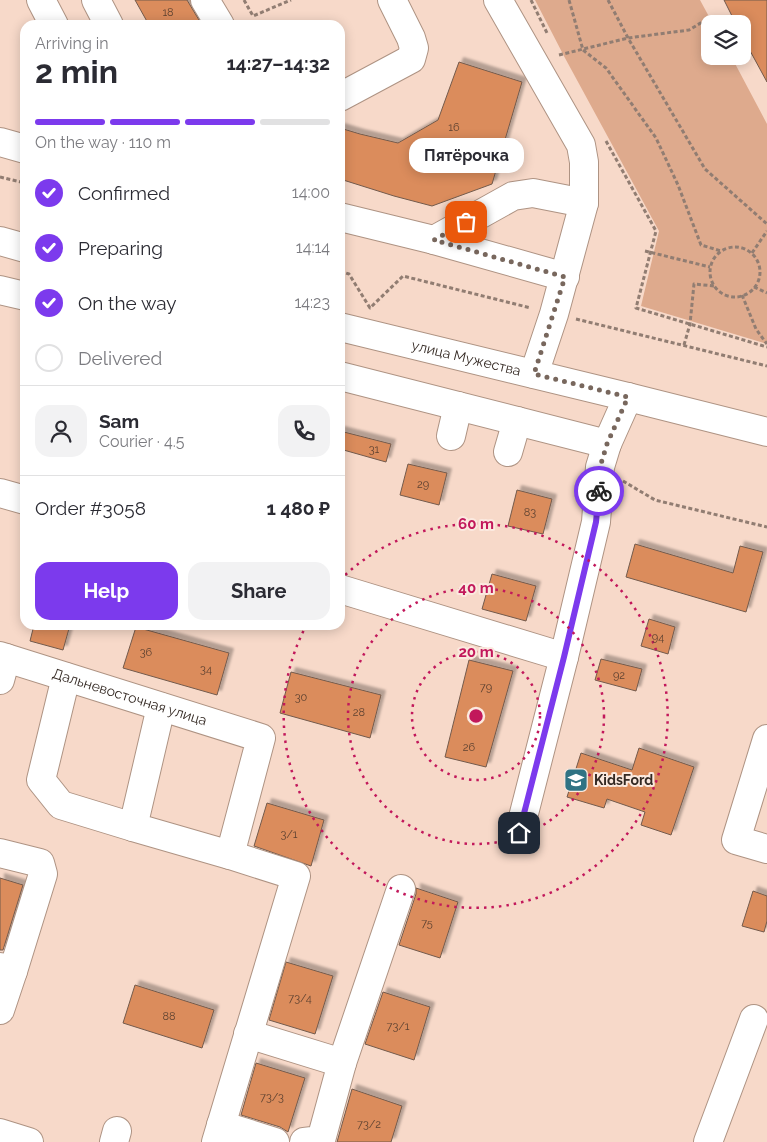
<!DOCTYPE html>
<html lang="en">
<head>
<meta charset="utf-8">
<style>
  body { margin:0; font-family:Raleway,sans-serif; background:#f2f2f3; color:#2b2b33; height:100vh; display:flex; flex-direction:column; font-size:19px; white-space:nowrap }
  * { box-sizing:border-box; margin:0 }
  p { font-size:16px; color:#7c7c81 }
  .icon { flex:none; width:28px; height:28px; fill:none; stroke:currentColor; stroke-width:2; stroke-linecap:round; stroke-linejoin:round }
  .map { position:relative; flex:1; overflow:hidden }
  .drawer { position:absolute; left:20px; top:20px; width:325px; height:610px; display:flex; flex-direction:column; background:#fff; border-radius:15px; box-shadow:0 2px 12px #0003 }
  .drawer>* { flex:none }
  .tools { position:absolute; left:701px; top:15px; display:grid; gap:10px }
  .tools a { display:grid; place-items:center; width:50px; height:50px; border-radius:10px; background:#fff; box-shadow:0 2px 12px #0003; font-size:25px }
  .pin { position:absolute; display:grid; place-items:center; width:42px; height:42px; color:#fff; margin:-21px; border-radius:10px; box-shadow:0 2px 8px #0006 }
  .courier { position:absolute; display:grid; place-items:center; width:50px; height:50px; margin:-25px; border:4px solid #7c3aed; border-radius:50%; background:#fff; color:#222; box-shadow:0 1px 6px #0007 }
  .bubble { position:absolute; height:35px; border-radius:15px; background:#fff; box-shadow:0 2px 12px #0003; font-size:16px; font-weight:700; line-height:35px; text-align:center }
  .headline em { font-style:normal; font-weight:700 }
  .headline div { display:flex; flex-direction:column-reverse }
  .headline { display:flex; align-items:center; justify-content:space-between; height:85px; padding:0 15px }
  h1 { font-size:32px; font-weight:700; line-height:38px }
  .bar { display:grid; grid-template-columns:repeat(4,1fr); gap:8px 5px; align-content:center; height:60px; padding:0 15px }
  .bar i { height:6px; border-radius:4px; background:#e1e1e2 }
  .bar .on { background:#7c3aed }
  .bar p { grid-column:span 4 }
  .line { display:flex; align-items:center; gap:12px; padding:0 15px; border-top:1px solid #e1e1e2 }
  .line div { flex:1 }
  .round { display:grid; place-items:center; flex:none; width:52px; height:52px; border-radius:15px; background:#f2f2f3 }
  ol { padding:0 15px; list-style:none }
  li { display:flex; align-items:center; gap:15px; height:55px }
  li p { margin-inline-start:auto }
  li .icon { padding:5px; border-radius:50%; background:#7c3aed; color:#fff; stroke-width:4 }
  li:last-child { color:#7c7c81 }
  li i { width:28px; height:28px; border:2px solid #e1e1e2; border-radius:50% }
  .primary-button { display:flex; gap:10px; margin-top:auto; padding:10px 15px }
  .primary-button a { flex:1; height:58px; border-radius:15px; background:#7c3aed; color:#fff; font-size:20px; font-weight:700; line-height:58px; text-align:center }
  .primary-button a+a { background:#f2f2f3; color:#2b2b33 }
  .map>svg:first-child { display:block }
  .green { fill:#deaa8d }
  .building { fill:#db8c5b; stroke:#735a4c; filter:url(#shadow) }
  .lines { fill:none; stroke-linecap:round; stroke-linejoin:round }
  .minor-casing { stroke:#ae9383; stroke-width:30 }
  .major-casing { stroke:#ae9383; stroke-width:30 }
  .path { stroke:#917d72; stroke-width:3; stroke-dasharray:4 2.5; stroke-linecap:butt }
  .minor { stroke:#fff; stroke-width:28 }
  .major { stroke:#fff; stroke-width:28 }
  .done { stroke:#78675d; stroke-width:5; stroke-dasharray:0 9 }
  .route { stroke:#7c3aed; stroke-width:6 }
  .ring { fill:none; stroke:#c2185b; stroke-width:2.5; stroke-dasharray:2.5 5 }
  .labels { text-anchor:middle; stroke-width:4; stroke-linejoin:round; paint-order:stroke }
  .number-label { font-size:11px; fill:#5e4231 }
  .street-label { font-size:14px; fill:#342923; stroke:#fbe9df }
  .poi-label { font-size:14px; font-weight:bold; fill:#342923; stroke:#fbe9df; text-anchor:start }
  .centre { fill:#c2185b; stroke:#fbe9df; stroke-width:2.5 }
  .ring-label { font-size:15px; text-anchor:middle; font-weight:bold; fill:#c2185b; stroke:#fbe9df; stroke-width:4; stroke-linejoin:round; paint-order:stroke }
</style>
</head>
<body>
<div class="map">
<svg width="767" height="1142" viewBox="0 0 767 1142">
  <defs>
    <filter id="shadow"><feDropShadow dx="4.5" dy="-4.5" stdDeviation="1" flood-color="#0004"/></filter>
  </defs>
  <rect width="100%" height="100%" fill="#f7d9c9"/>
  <path class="green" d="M535,0h165l13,24h-3v32h21l36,68v220l-126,-38 18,-75 -94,-173z"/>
  <g class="building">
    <path d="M135,0h52l15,25h-53z"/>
    <path d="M724,0h43v82l-25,-46v-12h-6z"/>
    <path d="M459,62l63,20 -30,102 -60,22 -38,-10 -54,-17v-51l20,6 38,9 40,-23z"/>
    <path d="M340,431l51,13 -5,18 -46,-13z"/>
    <path d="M408,464l39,9 -8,32 -39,-10z"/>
    <path d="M517,490l35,9 -9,35 -35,-8z"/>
    <path d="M635,544l98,29 7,-27 23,6 -17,60 -120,-35z"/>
    <path d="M492,574l44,12 -10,35 -44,-12z"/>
    <path d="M649,619l26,8 -7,27 -27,-8z"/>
    <path d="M34,625h36l-7,25 -33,-9z"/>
    <path d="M136,627l93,26 -12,42 -94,-27z"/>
    <path d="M601,659l41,10 -6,22 -41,-11z"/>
    <path d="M469,660l44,11 -27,96 -41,-10z"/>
    <path d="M291,672l90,23 -11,43 -90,-25z"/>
    <path d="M639,748l55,19 -23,68 -30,-10 4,-13 -38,-13 -3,9 -37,-11 14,-44 51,17z"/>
    <path d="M267,803l57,17 -13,46 -57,-20z"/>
    <path d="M0,878l23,7 -20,65h-3z"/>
    <path d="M416,888l42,14 -18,56 -41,-13 17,-51z"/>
    <path d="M753,891l14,5v25l-3,11 -22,-6z"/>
    <path d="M286,962l47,14 -18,58 -46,-14z"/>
    <path d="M135,985l79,25 -12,38 -79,-25z"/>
    <path d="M383,992l47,15 -16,53 -49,-16z"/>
    <path d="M256,1063l49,15 -17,54 -8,-5 -39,-12z"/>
    <path d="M352,1089l50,17 -11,36h-54z"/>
  </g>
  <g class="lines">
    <g class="minor-casing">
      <g id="minor">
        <path d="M41,0l13,25"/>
        <path d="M96,0l13,25"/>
        <path d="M205,0l15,25"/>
        <path d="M498,0l83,145 3,17v41l-30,111 -20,60"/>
        <path d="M340,97l71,-38 3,-11 -3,-10 -19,-38"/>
        <path d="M0,142l25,7"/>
        <path d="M340,217l94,23 131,37"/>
        <path d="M434,240l79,-44 20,-3 51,10"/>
        <path d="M0,290l25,6"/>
        <path d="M340,376l267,68"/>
        <path d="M451,436l7,-30"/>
        <path d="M508,452l9,-31"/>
        <path d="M0,493l25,7"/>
        <path d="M340,589l224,68"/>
        <path id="s1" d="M0,656l261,82 -31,117 66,21 -80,266"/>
        <path d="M66,677l-25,103 20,25 72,22"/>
        <path d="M0,680l6,-22"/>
        <path d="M161,707l-28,120 97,28"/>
        <path d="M767,739l-31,101 31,9"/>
        <path d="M519,833l45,-176 32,-135 4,-55 7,-23 21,-47"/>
        <path d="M0,853l40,10 3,11 -30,97 -13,-4"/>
        <path d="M0,1010l13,-39"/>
        <path d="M248,1034l94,29"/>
        <path d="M221,1125l54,17"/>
        <path d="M0,1133l29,9"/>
        <path d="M114,1142l3,-11"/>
        <path d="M304,1142l17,-2 21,-77 59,-174"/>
        <path d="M708,1142l46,-123"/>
      </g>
    </g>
    <g class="major-casing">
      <g id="major">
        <path d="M0,241l25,7"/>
        <path id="s2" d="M340,327l288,70 139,35"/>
      </g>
    </g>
    <g class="path">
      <path d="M244,0l9,16 38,-16"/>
      <path d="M531,0l17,35"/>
      <path d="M569,0l14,50 23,18 50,70 22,47 23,60 20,6"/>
      <path d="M608,0l20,38 77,131 62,55"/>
      <path d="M559,55l69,-17 61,-8 15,-9"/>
      <path d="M606,141l50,90 -20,77 131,39"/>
      <path d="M0,177l25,6"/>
      <circle cx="735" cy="272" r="25"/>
      <path d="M645,251l65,16"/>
      <path d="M752,253l15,-22"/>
      <path d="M340,271l9,3 21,34 33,-32 128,32"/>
      <path d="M754,287l13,6"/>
      <path d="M742,295l14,34 11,15"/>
      <path d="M576,319l191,47"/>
      <path d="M684,345l6,-21 4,-40 20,2"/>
      <path d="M623,481l32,19 112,27"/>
    </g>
    <use href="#minor" class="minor"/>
    <use href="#major" class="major"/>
  </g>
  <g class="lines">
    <path class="done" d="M466,222l-32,18 131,37 -31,97 94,23 -21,47 -7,23 -1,24"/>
    <path class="route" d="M519,833l45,-176 32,-135 3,-31"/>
  </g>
  <g class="ring">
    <circle cx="476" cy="716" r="64"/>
    <circle cx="476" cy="716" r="128"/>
    <path d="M340 580A192 192 0 1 1 306 626"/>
  </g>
  <defs>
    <g id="school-square" transform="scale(1.25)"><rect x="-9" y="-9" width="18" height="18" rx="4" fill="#307384" stroke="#fbe9df"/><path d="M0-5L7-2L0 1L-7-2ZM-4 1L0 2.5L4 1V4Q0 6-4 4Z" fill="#fff"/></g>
  </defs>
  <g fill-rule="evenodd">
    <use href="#school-square" x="576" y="780"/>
  </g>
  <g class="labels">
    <g class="number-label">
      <text x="168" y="16">18</text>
      <text x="454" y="131">16</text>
      <text x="374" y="453">31</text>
      <text x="423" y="488">29</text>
      <text x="530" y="516">83</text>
      <text x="658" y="641">94</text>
      <text x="146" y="656">36</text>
      <text x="206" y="673">34</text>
      <text x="619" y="679">92</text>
      <text x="486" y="691">79</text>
      <text x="301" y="701">30</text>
      <text x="359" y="716">28</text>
      <text x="469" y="751">26</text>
      <text x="289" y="838">3/1</text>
      <text x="427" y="927">75</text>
      <text x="300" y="1002">73/4</text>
      <text x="169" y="1020">88</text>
      <text x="398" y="1030">73/1</text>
      <text x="272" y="1101">73/3</text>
      <text x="369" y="1128">73/2</text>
    </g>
    <g class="street-label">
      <text dy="5" stroke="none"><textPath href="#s2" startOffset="130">улица Мужества</textPath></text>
      <text dy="5" stroke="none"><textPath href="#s1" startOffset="136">Дальневосточная улица</textPath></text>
    </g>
    <g class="poi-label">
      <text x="594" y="785">KidsFord</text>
    </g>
  </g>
  <circle cx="476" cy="716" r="8" class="centre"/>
  <g class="ring-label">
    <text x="476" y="529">60 m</text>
    <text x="476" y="593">40 m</text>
    <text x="476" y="657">20 m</text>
  </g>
</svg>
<div class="tools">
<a><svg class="icon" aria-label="layers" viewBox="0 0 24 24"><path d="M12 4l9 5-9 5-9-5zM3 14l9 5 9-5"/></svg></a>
</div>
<div class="pin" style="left:466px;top:222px;background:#ea580c"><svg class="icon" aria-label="bag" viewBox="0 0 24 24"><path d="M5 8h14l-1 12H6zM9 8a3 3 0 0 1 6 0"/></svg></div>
<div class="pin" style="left:519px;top:833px;background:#1f2937"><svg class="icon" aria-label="home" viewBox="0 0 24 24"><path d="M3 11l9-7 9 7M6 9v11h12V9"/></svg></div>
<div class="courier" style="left:599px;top:491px"><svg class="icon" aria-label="bike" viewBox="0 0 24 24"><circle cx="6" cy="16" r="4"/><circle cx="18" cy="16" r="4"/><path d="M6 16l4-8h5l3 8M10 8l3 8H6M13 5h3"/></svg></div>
<div class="bubble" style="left:409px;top:138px;width:115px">Пятёрочка</div>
<section class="drawer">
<div class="headline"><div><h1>2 min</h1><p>Arriving in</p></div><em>14:27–14:32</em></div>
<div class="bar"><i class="on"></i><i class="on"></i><i class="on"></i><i></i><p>On the way · 110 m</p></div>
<ol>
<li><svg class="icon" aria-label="check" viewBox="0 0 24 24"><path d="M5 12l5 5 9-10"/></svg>Confirmed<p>14:00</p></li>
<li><svg class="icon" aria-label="check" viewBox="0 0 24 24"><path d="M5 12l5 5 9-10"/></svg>Preparing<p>14:14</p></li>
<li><svg class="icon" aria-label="check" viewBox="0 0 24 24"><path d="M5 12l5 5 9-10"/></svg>On the way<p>14:23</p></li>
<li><i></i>Delivered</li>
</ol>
<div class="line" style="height:90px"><a class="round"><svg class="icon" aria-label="person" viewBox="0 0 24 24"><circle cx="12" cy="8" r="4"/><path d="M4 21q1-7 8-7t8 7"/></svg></a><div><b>Sam</b><p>Courier · 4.5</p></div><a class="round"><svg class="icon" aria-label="phone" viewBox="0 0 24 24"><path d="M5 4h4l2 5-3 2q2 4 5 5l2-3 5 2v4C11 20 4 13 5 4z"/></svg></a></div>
<div class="line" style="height:65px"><div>Order #3058</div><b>1 480 ₽</b></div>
<div class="primary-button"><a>Help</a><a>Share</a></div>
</section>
</div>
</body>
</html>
